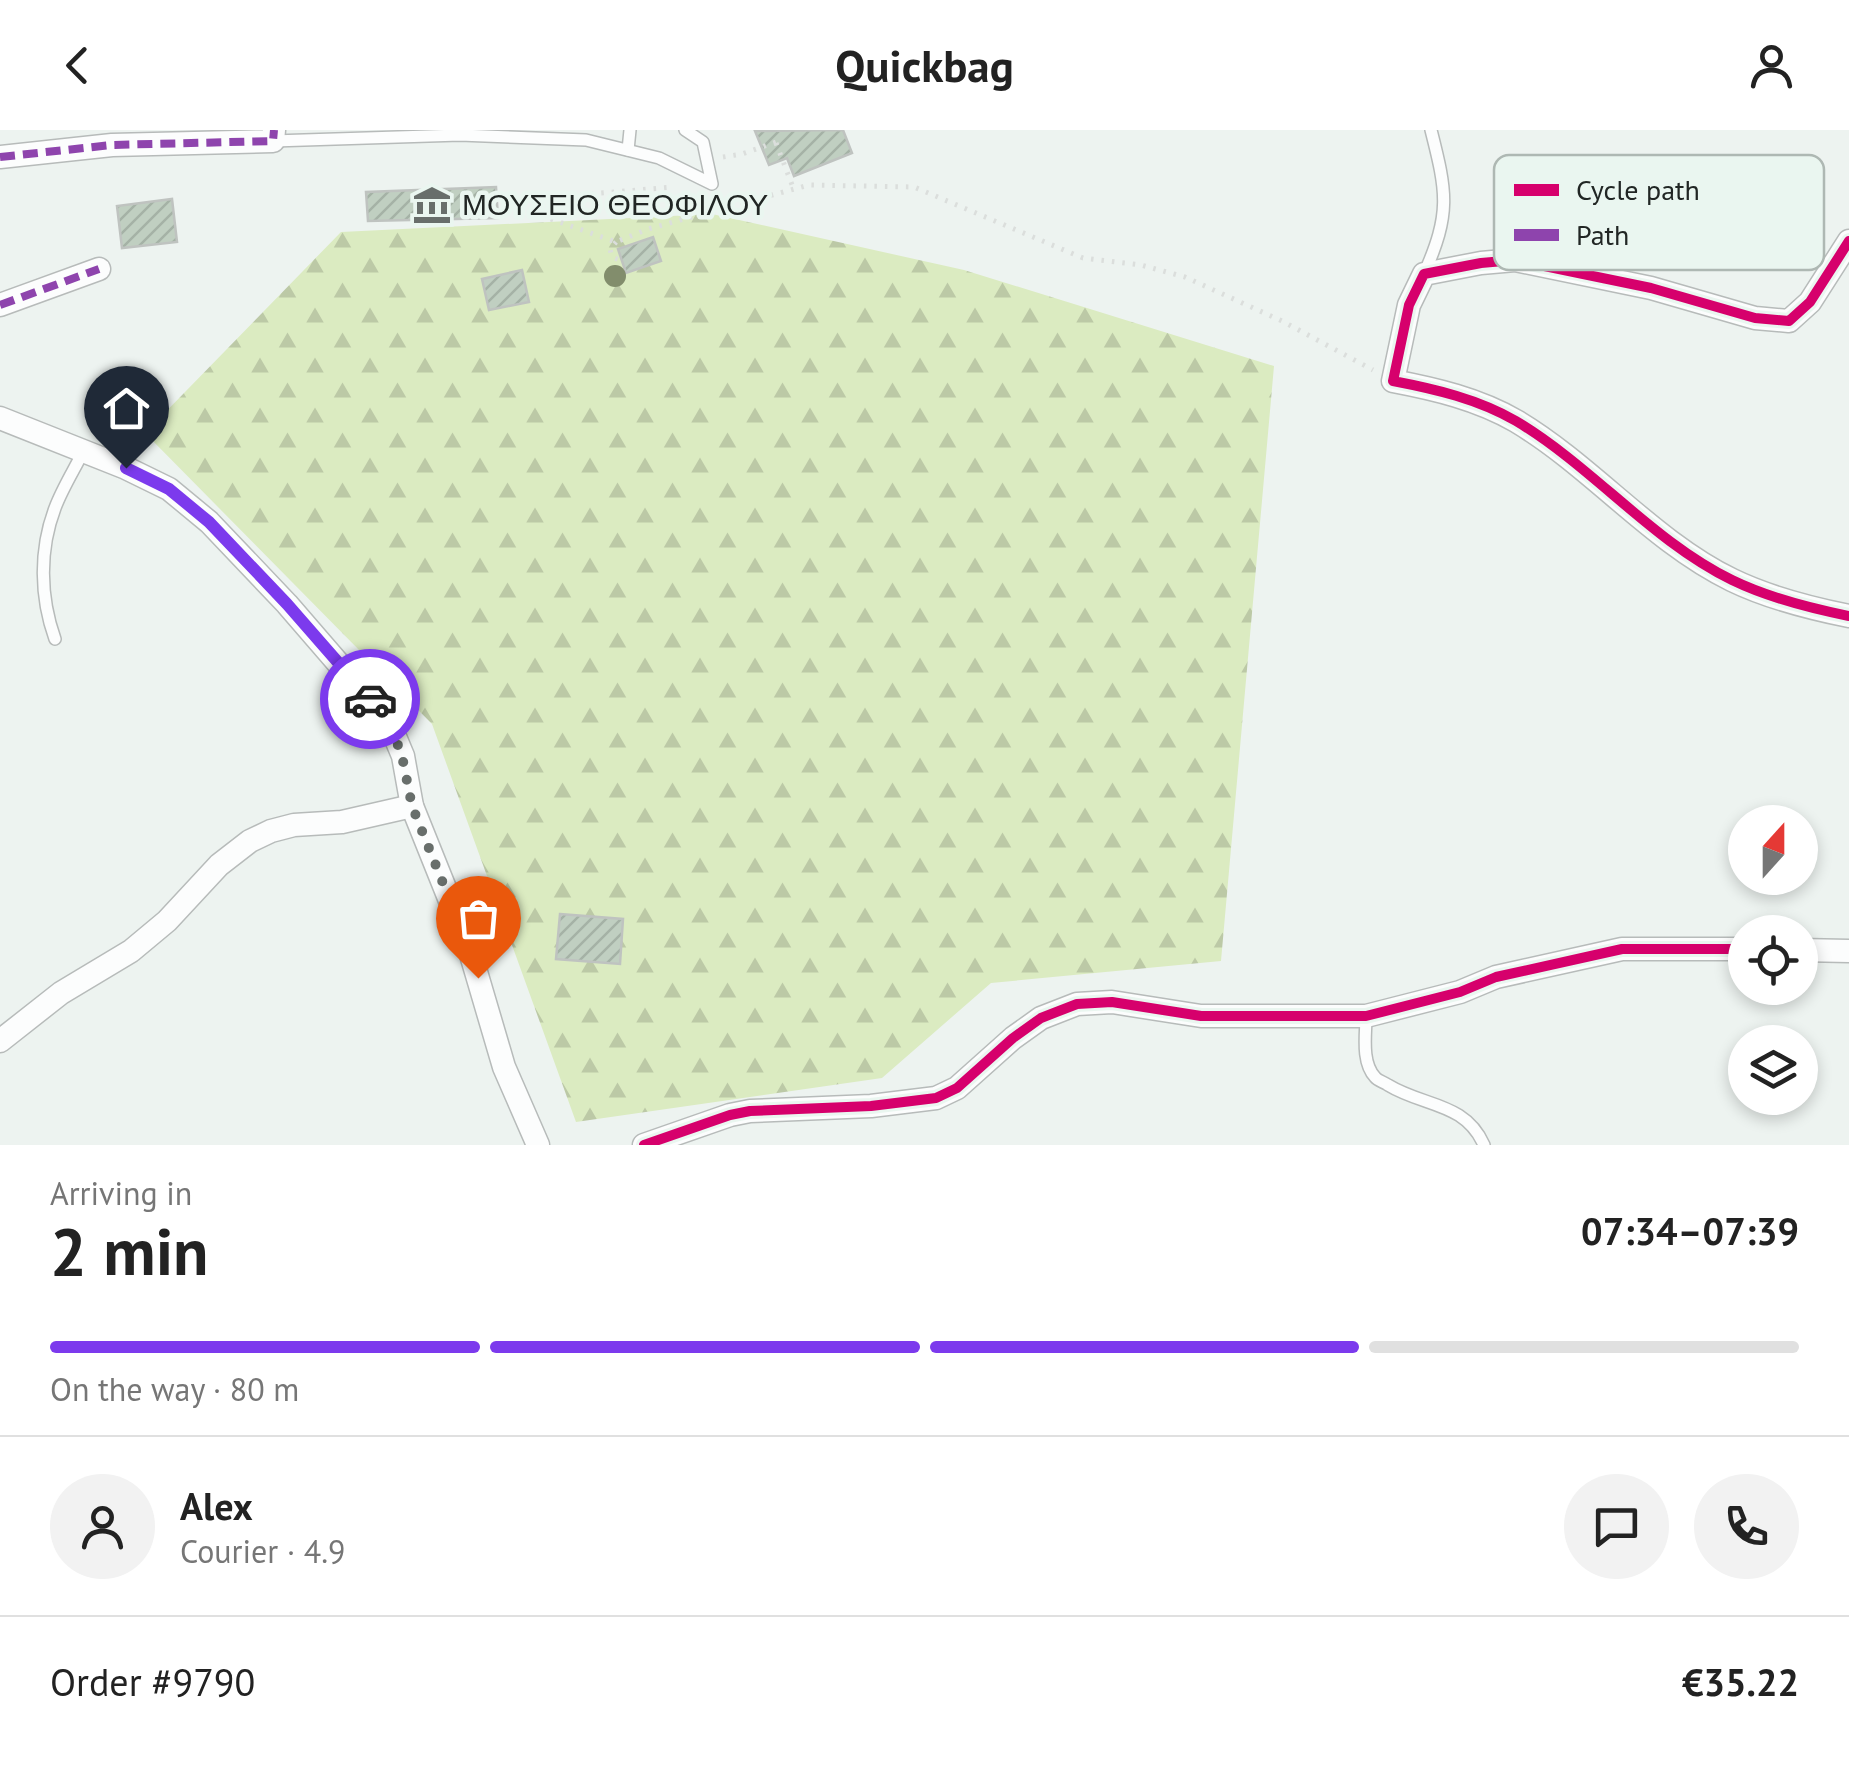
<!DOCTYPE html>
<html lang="en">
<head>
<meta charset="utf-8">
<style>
  body { margin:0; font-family:"PT Sans",sans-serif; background:#f2f2f2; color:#222; height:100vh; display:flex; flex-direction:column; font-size:38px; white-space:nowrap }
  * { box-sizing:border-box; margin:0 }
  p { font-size:32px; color:#767676 }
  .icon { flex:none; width:55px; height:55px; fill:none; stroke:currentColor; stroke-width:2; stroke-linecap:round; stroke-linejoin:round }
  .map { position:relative; height:1015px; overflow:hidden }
  .drawer { display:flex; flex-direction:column; background:#fff; flex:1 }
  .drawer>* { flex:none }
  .needle { width:65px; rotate:21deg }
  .fabs { position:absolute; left:1728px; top:675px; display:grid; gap:20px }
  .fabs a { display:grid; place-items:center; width:90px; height:90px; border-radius:50%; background:#fff; box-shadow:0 5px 15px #0003; font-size:50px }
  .pin { position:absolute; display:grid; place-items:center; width:85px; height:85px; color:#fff; margin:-102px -42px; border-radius:50% 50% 50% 0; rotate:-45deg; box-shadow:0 0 10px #0007 }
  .pin .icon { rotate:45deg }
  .courier { position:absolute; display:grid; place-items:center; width:100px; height:100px; margin:-50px; border:8px solid #7c3aed; border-radius:50%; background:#fff; color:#222; box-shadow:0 2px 12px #0007 }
  .overview em { font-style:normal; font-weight:700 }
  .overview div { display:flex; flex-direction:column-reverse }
  .overview { display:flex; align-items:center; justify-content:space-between; height:170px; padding:0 50px }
  h1 { font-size:65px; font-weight:700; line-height:75px }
  .bar { display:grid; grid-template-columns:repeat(4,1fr); gap:15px 10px; align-content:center; height:120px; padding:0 50px }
  .bar i { height:12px; border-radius:8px; background:#e0e0e0 }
  .bar .on { background:#7c3aed }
  .bar p { grid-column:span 4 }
  .line { display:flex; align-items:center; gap:25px; padding:0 50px; border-top:2px solid #e0e0e0 }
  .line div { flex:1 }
  .round { display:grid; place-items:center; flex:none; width:105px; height:105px; border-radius:52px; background:#f2f2f2 }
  header { display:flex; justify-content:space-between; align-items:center; height:130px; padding:0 50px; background:#fff; font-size:45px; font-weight:700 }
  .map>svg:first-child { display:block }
  .forest { fill:url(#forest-firs) }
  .building { fill:url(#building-hatch); stroke:#bfc3c0; stroke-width:2.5 }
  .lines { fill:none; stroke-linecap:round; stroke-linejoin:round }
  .service-casing { stroke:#b7bbba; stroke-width:14 }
  .minor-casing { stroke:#b7bbba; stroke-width:25 }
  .path { stroke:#dbdedc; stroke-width:5; stroke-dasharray:2.5 8; stroke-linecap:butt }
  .service { stroke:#fcfdfd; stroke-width:11 }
  .minor { stroke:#fcfdfd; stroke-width:22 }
  .quiet { stroke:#8e44ad; stroke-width:8; stroke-dasharray:15 8; stroke-linecap:butt }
  .cycleway-casing { stroke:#eaf6f0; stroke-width:16 }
  .cycleway { stroke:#d6006c; stroke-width:10 }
  .tree { fill:#828d6c }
  .done { stroke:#686e6b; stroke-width:10; stroke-dasharray:0 18 }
  .route { stroke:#7c3aed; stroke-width:12 }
  .labels { text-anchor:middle; stroke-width:9; stroke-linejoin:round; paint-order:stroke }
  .poi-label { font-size:30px; fill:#212624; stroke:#eaf6f0; text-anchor:start }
  .key { fill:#eaf6f0; stroke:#aeb8b3; stroke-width:2.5 }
  .key-label { font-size:28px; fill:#212624 }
</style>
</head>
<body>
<header><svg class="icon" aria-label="back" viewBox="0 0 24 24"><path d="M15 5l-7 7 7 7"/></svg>Quickbag<svg class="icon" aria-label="person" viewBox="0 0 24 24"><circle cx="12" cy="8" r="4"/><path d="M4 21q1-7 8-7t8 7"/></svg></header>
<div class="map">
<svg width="1849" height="1015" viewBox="0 0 1849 1015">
  <defs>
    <pattern id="forest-firs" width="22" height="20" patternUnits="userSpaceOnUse" patternTransform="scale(2.5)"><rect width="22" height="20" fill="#dbebc1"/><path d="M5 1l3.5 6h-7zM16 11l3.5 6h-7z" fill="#bcc9a6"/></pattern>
    <pattern id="building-hatch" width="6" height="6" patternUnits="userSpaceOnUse" patternTransform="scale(2.5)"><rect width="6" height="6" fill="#c0cfc1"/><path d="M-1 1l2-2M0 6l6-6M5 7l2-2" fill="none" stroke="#a5b2a6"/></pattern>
  </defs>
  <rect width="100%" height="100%" fill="#edf3f0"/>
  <path class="forest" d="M712,84l252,56 310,96 -53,595 -230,22 -109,95 -306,44 -144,-398 -287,-291 196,-201z"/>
  <g class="building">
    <path d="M843,0l9,23 -58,23 -7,-18 -18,7 -14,-34z"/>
    <path d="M496,57l2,31 -130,3 -2,-29z"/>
    <path d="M172,69l5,43 -55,6 -5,-42z"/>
    <path d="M653,107l8,24 -35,12 -8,-24z"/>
    <path d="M522,140l7,32 -40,8 -7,-31z"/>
    <path d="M560,784l63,5 -3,45 -64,-5z"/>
  </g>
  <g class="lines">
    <g class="service-casing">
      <g id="service">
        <path d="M273,11l187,-6 126,5 73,18 53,26 -9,-42 -18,-12"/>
        <path d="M628,20l2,-20"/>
        <path d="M1424,144c27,-61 23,-81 7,-144"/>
        <path d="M55,509c-15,-42 -16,-89 0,-131 7,-19 19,-38 28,-56"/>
        <path d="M1366,886c0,18 -5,46 9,61 3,4 9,5 13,8 36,22 77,17 96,60"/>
      </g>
    </g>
    <g class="minor-casing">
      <g id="minor">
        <path d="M0,27l112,-12 161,-4 1,-11"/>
        <path d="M1849,111l-39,61 -21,19 -34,-3 -104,-30 -136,-28 -34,3 -57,11 -15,31 -16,76c42,8 85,18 123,40 77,46 136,120 216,159 37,18 77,28 117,36"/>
        <path d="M0,175l99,-36"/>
        <path d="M0,288l126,50 43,21 40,33 78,82 89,103 17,25 10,24 9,50 57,142 35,119 34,78"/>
        <path d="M1800,820l49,1"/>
        <path d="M0,911l61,-48 70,-42 36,-30 52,-56 31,-24 21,-10 23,-6 48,-3 70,-16"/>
        <path d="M644,1015l86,-30 20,-4 121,-5 65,-8 21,-10 56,-50 28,-20 36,-14 35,-2 89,14h165l94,-24 36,-15 126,-28h123"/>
      </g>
    </g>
    <g class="path">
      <path d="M776,13l18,47"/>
      <path d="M723,27l19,-3 40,-14"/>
      <path d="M528,69l146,-12"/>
      <path d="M531,82l85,30 32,-13 161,-44 105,2 169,71 58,7 44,12 97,44 91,49"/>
      <path d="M616,112l-6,7 2,8 10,4"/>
    </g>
    <use href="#service" class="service"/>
    <use href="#minor" class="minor"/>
    <g class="quiet">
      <path d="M0,27l112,-12 161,-4 1,-11"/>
      <path d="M0,175l99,-36"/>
    </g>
    <g class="cycleway-casing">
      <g id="cycleway">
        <path d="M1849,111l-39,61 -21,19 -34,-3 -104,-30 -136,-28 -34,3 -57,11 -15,31 -16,76c42,8 85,18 123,40 77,46 136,120 216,159 37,18 77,28 117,36"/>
        <path d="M644,1015l86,-30 20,-4 121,-5 65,-8 21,-10 56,-50 28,-20 36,-14 35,-2 89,14h165l94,-24 36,-15 126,-28h123"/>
      </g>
    </g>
    <use href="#cycleway" class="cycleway"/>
  </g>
  <circle class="tree" cx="615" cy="146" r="11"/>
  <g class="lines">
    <path class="done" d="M370,569l23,33 9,24 10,50 57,142 9,30"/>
    <path class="route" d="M126,338l43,21 40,33 78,82 83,95"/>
  </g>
  <defs>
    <g id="museum-bare" transform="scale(3)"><path d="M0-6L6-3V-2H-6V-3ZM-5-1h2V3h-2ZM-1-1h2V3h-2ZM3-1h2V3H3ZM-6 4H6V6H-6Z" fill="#686e6b" stroke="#eaf6f0" stroke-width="2.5" paint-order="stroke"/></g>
  </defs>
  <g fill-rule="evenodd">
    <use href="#museum-bare" x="432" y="75"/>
  </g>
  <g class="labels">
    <g class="poi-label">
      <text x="462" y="85">ΜΟΥΣΕΙΟ ΘΕΟΦΙΛΟΥ</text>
    </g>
  </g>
  <rect x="1494" y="25" width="330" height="115" rx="15" class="key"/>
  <rect x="1514" y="54" width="45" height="12" fill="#d6006c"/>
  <rect x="1514" y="99" width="45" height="12" fill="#8e44ad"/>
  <g class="key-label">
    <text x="1576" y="70">Cycle path</text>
    <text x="1576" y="115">Path</text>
  </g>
</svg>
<div class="fabs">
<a><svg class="needle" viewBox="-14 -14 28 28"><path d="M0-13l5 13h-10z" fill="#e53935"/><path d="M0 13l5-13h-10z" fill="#767676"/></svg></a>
<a><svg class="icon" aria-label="locate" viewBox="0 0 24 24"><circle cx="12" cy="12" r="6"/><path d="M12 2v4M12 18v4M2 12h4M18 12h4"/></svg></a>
<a><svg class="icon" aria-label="layers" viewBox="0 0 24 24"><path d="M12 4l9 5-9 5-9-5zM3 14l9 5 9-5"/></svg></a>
</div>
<div class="pin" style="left:478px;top:848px;background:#ea580c"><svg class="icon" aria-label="bag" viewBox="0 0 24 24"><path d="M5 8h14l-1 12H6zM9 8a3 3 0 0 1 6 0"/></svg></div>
<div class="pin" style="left:126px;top:338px;background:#1f2937"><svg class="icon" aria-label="home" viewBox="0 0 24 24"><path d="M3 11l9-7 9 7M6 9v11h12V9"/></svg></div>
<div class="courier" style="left:370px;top:569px"><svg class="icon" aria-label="car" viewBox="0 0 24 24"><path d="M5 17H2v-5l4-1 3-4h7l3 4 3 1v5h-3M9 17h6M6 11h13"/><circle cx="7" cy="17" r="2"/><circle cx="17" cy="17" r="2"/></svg></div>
</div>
<section class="drawer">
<div class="overview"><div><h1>2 min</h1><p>Arriving in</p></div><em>07:34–07:39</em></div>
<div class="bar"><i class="on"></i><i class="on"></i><i class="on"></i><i></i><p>On the way · 80 m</p></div>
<div class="line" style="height:180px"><a class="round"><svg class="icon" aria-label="person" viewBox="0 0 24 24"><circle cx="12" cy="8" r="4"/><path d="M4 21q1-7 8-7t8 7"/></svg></a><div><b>Alex</b><p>Courier · 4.9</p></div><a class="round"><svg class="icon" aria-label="chat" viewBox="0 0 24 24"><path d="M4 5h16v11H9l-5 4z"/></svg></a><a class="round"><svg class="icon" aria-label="phone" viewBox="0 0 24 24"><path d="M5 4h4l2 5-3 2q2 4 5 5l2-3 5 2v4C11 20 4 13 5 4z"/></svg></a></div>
<div class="line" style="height:130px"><div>Order #9790</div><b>€35.22</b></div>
</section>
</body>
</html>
